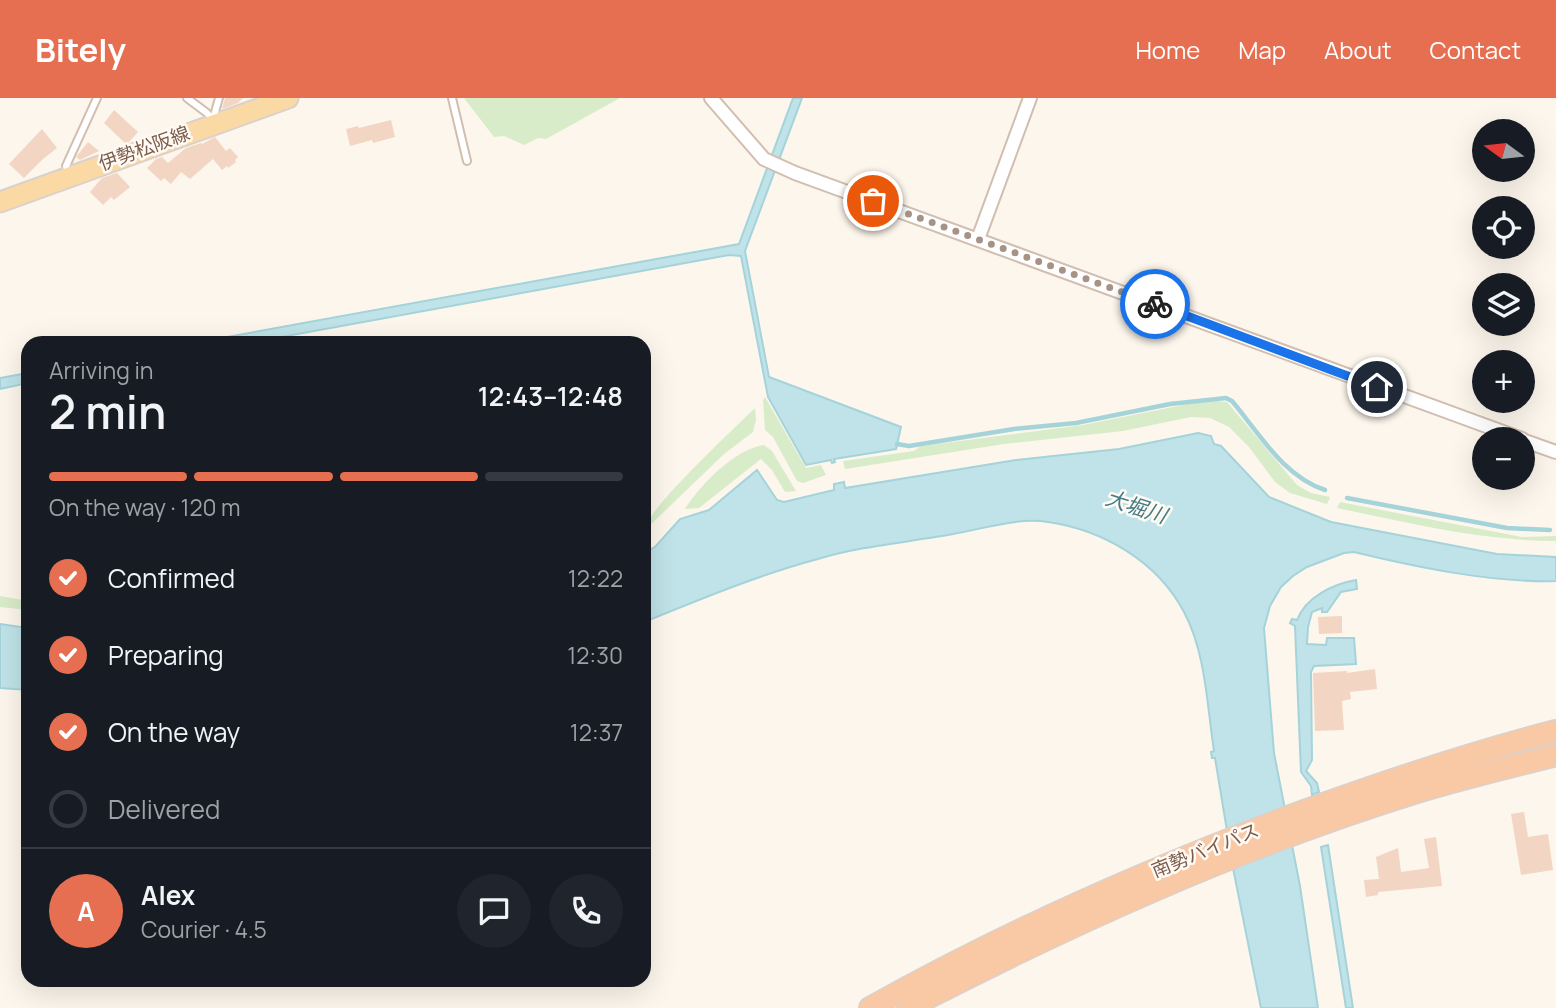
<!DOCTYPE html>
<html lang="en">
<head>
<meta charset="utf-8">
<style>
  body { margin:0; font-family:Manrope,"Noto Sans JP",sans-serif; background:#20242c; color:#f1f3f6; height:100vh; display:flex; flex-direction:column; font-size:26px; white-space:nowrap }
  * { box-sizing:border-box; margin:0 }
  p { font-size:23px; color:#9ea1a6 }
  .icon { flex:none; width:38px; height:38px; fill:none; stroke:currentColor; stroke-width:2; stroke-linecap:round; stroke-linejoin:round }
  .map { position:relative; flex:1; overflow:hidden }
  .details { position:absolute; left:21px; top:238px; width:630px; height:651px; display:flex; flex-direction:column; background:#171b24; border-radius:21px; box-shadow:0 7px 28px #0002 }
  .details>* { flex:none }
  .needle { width:46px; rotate:285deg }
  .controls { position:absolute; left:1472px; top:21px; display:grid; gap:14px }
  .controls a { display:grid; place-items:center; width:63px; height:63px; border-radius:50%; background:#171b24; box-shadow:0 7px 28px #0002; font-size:35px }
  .pin { position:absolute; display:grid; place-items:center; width:60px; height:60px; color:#fff; margin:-30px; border:4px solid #fff; border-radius:50%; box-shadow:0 2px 7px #0007 }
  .courier { position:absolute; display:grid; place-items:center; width:70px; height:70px; margin:-35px; border:5px solid #1a73e8; border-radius:50%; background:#fff; color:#222; box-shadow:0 2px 9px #0007 }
  .headline em { font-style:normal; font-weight:600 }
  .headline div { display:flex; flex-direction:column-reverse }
  .headline { display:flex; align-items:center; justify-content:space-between; height:119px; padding:0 28px }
  h1 { font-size:46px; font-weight:600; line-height:52px }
  .bar { display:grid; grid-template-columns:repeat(4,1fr); gap:10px 7px; align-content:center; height:84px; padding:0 28px }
  .bar i { height:9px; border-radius:5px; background:#363941 }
  .bar .active { background:#e76f51 }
  .bar p { grid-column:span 4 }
  .line { display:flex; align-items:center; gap:18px; padding:0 28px; border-top:2px solid #363941 }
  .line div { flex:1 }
  .round { display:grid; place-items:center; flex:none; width:74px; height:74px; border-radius:37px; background:#20242c }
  ol { padding:0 28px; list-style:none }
  li { display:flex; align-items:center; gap:21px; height:77px }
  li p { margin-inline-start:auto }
  li .icon { padding:7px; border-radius:50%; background:#e76f51; color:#fff; stroke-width:4 }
  li:last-child { color:#9ea1a6 }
  li i { width:38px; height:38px; border:4px solid #363941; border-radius:50% }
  header { display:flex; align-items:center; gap:42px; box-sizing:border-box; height:98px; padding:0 35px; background:#e76f51; color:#fff }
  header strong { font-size:33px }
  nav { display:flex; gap:38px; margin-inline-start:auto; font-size:24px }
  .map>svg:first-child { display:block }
  .green { fill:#d8ecc9 }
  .water { fill:#bfe3e8; stroke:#a5d3da; stroke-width:2 }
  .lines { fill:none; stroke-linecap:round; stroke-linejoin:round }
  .stream { stroke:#a5d3da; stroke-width:4.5 }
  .building { fill:#f3d5c3 }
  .service-casing { stroke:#d1beb0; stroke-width:10 }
  .minor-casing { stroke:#d1beb0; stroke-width:16 }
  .primary-casing { stroke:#dad1cd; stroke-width:23 }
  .trunk-casing { stroke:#dad1cd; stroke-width:24 }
  .service { stroke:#fff; stroke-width:6 }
  .minor { stroke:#fff; stroke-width:12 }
  .primary { stroke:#fbd9a5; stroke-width:19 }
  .trunk { stroke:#f9c8a4; stroke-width:21 }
  .done { stroke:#a89285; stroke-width:7; stroke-dasharray:0 12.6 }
  .route { stroke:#1a73e8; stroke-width:9 }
  .labels { text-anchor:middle; stroke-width:5; stroke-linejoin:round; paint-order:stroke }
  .street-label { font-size:19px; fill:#7a5c4d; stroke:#fffaf3 }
  .water-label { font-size:21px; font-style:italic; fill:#437c86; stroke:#fffaf3 }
</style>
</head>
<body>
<header>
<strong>Bitely</strong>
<nav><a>Home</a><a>Map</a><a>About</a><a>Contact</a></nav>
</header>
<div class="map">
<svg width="1556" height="910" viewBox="0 0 1556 910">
  <rect width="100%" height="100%" fill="#fdf6ec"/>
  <g class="green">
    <path d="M464,0h156l-74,41 -8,-1 -14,7 -20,-9 -10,1z"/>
    <path d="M765,299l41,71 15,-3 5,10 -23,8 -6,-2 -24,-44 -8,-7 -2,-30z"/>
    <path d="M1216,303l11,1 70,83 14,8 19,4 -3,7 -37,-11 -15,-11 -26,-35 -20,-20 -19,-9 -19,-1 -68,14 -119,13 -159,25 -2,-8 71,-10 7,-5 162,-21 105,-21z"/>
    <path d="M755,310l1,12 -3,12 -29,22 -80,77c0,-19 92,-104 111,-123z"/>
    <path d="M764,347l8,6 24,40 -11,1 -13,-22 -11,-11 -62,49 -14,1c15,-24 50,-60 79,-64z"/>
    <path d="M1340,404l182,35 34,-1v5c-74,0 -146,-18 -219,-33z"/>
    <path d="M0,498l28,5v9l-28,-3z"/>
  </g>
  <g class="water">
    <path d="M793,0h9l-57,153 24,126 132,50 -5,22 -62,10 1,3 -3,1 -1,-3 -25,5 -38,-68 -27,-141 -12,-1 -480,88h-55l545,-99z"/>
    <path d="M28,275v10l-28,6v-11z"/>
    <path d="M1198,335l13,3 3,8 7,2 48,51 62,25 166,32 59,3v24c-64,2 -140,-14 -202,-29l-10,1 -37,14 -14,9 -12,11 -11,19 -6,22 10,125 26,133 18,122h-57l-27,-135 -19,-115h-3l-1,-6 3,-1c-7,-45 -8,-98 -30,-139 -27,-51 -81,-82 -136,-90 -30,-5 -65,7 -95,12 -44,8 -92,12 -135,25 -60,16 -117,40 -174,63v-69l11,-6 25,-28 29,-9 48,-40 20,30 7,2 50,-12v-6l10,-2 1,6 171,-28 103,-11z"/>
    <path d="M1356,482l1,9 -16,3 -14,20h-5v-4l-10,4 -4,15 -1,17 19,1 1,-7h27l2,26 -42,2 -3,6 1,88 -6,11 11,12 2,9 -7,3 -1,-9 -10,-14 -6,-146 -5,-3 2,-4 5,1c9,-23 36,-36 59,-40z"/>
    <path d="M0,526l28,4v62l-28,-2z"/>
    <path d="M1328,747l25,163h-7l-25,-161z"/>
  </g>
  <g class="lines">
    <g class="stream">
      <path d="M897,346l12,2 105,-17 62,-6 94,-19 56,-6 6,3c27,32 51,75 93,89"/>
      <path d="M1347,400l160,30 43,2"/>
    </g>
  </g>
  <g class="building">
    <path d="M225,0h18l-5,5 -16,6z"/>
    <path d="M114,12l24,22 -10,11 -2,1 -22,-21z"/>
    <path d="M391,22l4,17 -22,6 -1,-3 -22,6 -4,-17 12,-3 1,2z"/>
    <path d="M42,31l15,19 -14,11 -19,19 -15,-14z"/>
    <path d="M215,39l11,14 4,-3 8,9 -3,3 1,2 -8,6 -1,-2 -5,4 -9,-11 -23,20 -9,-7 -10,12 -7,-6 -3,3 -14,-13 9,-9 6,-2 6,6 18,-15 15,-5 1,1z"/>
    <path d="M88,44l11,9 -19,9 -4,-3z"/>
    <path d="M117,75l13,14 -16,13 -3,-3 -8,8 -13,-13 12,-14z"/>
    <path d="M1342,518v17l-23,1 -1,-17z"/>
    <path d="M1375,571l2,20 -27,3 1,7 -9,2 2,29 -29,1 -2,-58 34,-2v2z"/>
    <path d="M1524,714l4,25 20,-3 5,36 -32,5 -10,-61z"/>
    <path d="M1436,739l6,49 -64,6v3l-12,2 -2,-17 15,-1 -3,-22 22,-9 3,24 28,-4 -5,-29z"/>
  </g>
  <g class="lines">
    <g class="service-casing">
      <g id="service">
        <path d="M187,0l20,15 8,8"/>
        <path d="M452,0l15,63"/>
        <path d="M213,21l6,-21"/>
        <path d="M68,76l-2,-8 31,-68"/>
      </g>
    </g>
    <g class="minor-casing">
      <g id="minor">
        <path d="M711,0l53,61 31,14 727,266"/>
        <path d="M978,141l52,-141"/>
        <path d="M1522,342l34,12"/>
      </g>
    </g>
    <g class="primary-casing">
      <path id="primary" d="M0,104l288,-104"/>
    </g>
    <g class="trunk-casing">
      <g id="trunk">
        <path d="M870,910c139,-78 285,-142 434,-197 83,-30 166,-58 252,-80"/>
        <path d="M908,910c164,-85 332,-161 509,-216 46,-14 93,-25 139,-37"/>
      </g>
    </g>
    <use href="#service" class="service"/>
    <use href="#minor" class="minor"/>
    <use href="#primary" class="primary"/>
    <use href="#trunk" class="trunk"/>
  </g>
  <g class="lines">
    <path class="done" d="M873,103l282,103"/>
    <path class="route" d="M1155,206l222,83"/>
  </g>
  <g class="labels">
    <g class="street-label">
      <text transform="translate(144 50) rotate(-20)" y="7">伊勢松阪線</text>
      <text transform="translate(1205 752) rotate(-22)" y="7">南勢バイパス</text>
    </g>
    <g class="water-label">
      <text transform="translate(1136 409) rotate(18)" y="7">大堀川</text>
    </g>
  </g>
</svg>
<div class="controls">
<a><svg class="needle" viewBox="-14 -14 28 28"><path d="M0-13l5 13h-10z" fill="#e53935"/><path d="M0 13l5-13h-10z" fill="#9ea1a6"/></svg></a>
<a><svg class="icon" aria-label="locate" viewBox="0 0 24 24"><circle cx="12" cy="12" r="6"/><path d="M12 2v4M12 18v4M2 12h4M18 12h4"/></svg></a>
<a><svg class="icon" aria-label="layers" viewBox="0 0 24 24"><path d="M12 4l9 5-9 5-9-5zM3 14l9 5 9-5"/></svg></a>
<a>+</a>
<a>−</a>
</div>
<div class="pin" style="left:873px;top:103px;background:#ea580c"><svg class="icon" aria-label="bag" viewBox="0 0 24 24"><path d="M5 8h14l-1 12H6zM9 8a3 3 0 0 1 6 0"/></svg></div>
<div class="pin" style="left:1377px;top:289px;background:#1f2937"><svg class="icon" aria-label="home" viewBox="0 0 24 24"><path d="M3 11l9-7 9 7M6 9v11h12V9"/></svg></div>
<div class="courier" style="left:1155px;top:206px"><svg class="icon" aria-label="bike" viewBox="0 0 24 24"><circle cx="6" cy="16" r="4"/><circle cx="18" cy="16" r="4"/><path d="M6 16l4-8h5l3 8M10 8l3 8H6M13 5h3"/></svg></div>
<section class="details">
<div class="headline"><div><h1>2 min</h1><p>Arriving in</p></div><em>12:43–12:48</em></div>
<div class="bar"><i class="active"></i><i class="active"></i><i class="active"></i><i></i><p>On the way · 120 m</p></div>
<ol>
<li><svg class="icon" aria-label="check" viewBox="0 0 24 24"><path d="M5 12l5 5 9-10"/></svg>Confirmed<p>12:22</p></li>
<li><svg class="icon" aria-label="check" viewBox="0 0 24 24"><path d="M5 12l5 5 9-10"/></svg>Preparing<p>12:30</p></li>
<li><svg class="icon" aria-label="check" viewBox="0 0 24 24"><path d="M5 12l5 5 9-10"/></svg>On the way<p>12:37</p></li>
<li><i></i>Delivered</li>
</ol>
<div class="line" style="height:126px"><b class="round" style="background:#e76f51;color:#fff">A</b><div><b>Alex</b><p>Courier · 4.5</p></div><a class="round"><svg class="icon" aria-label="chat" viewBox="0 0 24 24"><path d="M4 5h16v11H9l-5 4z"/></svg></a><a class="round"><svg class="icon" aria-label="phone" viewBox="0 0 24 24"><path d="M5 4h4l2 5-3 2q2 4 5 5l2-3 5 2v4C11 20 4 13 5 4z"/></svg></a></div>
</section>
</div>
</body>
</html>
